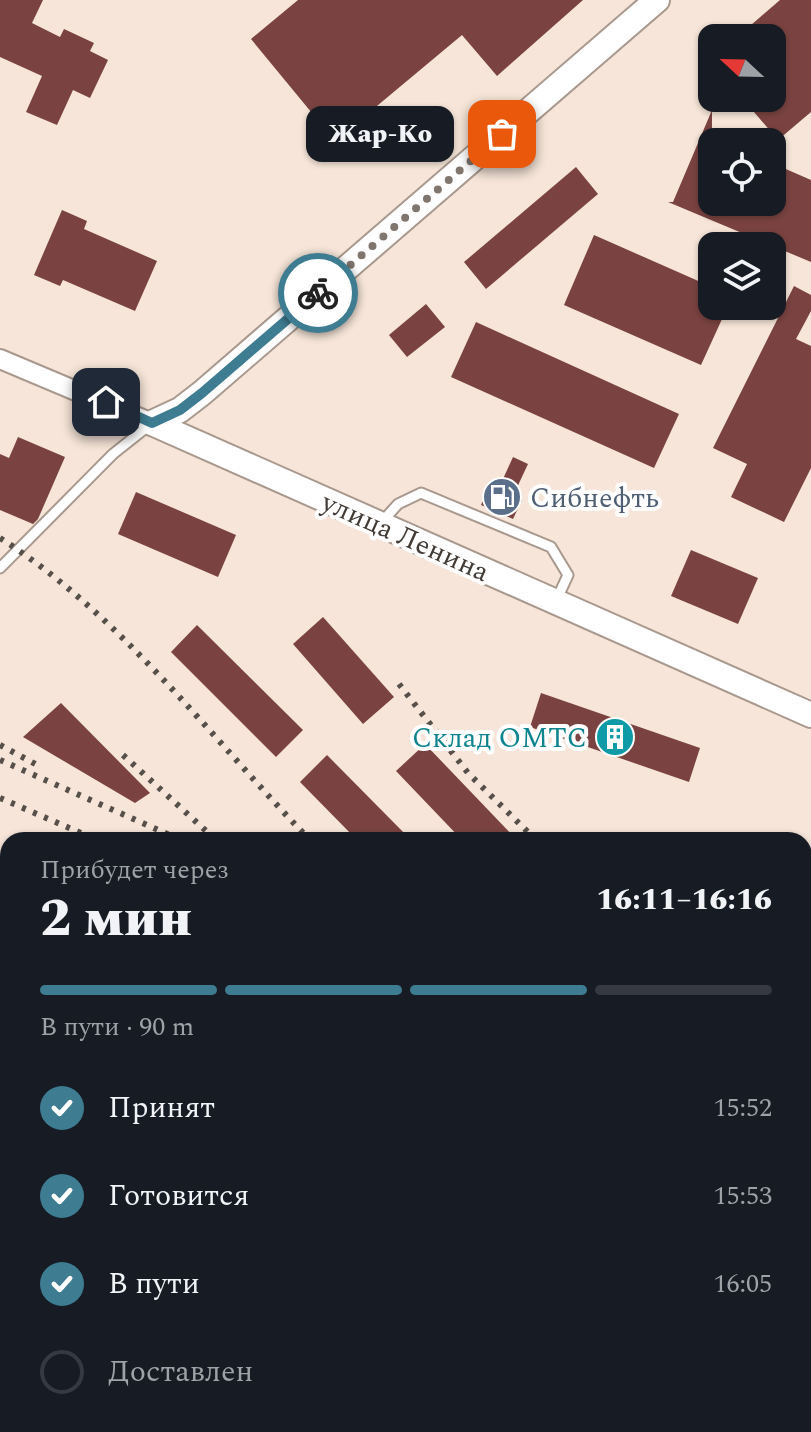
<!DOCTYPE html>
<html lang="ru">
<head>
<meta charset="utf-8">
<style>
  body { margin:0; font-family:Spectral,serif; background:#242831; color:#f1f3f6; height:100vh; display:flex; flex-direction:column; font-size:30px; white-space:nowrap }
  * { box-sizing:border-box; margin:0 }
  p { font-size:26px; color:#9ea1a6 }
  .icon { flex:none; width:44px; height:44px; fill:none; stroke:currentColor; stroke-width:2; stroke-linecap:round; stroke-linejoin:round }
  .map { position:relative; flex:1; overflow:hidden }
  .panel { position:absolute; left:0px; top:832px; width:812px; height:600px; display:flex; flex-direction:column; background:#171b24; border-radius:24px 24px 0 0; box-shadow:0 2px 6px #0004 }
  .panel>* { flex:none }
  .needle { width:52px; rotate:292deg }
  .buttons { position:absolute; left:698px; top:24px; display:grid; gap:16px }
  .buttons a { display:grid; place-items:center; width:88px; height:88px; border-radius:16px; background:#171b24; box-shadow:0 2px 6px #0004; font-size:40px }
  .pin { position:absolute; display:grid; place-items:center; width:68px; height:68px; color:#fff; margin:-34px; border-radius:16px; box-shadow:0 4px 12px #0006 }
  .courier { position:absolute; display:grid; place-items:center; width:80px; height:80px; margin:-40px; border:6px solid #3d7c91; border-radius:50%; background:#fff; color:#222; box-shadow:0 2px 10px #0007 }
  .bubble { position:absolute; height:56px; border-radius:16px; background:#171b24; box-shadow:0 2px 6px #0004; font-size:26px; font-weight:800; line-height:56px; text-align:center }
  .headline em { font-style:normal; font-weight:800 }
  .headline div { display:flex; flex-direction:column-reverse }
  .headline { display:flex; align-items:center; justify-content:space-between; height:136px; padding:0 40px }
  h1 { font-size:52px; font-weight:800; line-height:60px }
  .bar { display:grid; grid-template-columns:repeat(4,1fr); gap:12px 8px; align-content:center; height:96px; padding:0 40px }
  .bar i { height:10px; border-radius:6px; background:#363941 }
  .bar .selected { background:#3d7c91 }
  .bar p { grid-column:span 4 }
  ol { padding:0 40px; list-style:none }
  li { display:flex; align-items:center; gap:24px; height:88px }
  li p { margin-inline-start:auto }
  li .icon { padding:8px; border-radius:50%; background:#3d7c91; color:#fff; stroke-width:4 }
  li:last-child { color:#9ea1a6 }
  li i { width:44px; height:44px; border:4px solid #363941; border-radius:50% }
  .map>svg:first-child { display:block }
  .building { fill:#7a4341 }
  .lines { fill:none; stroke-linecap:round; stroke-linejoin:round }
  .service-casing { stroke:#a8988d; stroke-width:13 }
  .minor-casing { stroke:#a8988d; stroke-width:22 }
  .tertiary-casing { stroke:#a8988d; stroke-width:28 }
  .service { stroke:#fff; stroke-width:9 }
  .minor { stroke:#fff; stroke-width:18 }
  .tertiary { stroke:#fff; stroke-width:24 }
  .rail { stroke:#574f49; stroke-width:6; stroke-dasharray:4 8; stroke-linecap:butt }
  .done { stroke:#80766e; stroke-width:8; stroke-dasharray:0 14.4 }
  .route { stroke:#3d7c91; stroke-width:10 }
  .labels { text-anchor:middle; stroke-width:8; stroke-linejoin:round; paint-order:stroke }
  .service-label { font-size:28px; fill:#4e5e75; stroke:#fff; text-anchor:start }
  .street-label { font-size:28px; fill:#413a35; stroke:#fff }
  .culture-label { font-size:28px; fill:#0d838f; stroke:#fff; text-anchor:end }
</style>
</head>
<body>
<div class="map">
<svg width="811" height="1432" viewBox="0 0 811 1432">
  <rect width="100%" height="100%" fill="#f6e5d8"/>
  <g class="building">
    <path d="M0,0h43l-11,23 28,14 4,-8 30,14 -4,8 18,9 -18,38 -17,-8 -16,35 -31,-13 16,-36 -42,-19z"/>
    <path d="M298,0h285l-86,76 -35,-41 -127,106 -84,-102z"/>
    <path d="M780,0h31v112l-33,28 -36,-42h30v-60h-36z"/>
    <path d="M712,110v92h60v-39l39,17v82l-143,-60h5z"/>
    <path d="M576,167l22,27 -112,95 -22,-27z"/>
    <path d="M62,210l25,11 -3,8 73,32 -22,50 -72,-31 -3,6 -26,-11z"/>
    <path d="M594,235l118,52v19h16l-27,59 -137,-60z"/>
    <path d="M794,286l17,9v16l-15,28 15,7v122l-27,54 -53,-25 16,-33 -34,-16z"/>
    <path d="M426,304l19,23 -38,30 -18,-22z"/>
    <path d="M476,322l203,92 -25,54 -203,-91z"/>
    <path d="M18,437l47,20 -27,62 -5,5 -33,-14v-56l9,4z"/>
    <path d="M513,457l15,7 -15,32 9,4 -9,19 -32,-14 9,-19 8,4z"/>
    <path d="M136,492l100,43 -18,42 -100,-43z"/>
    <path d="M691,550l67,28 -20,46 -67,-28z"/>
    <path d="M323,617l71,80 -31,27 -70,-80z"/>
    <path d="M197,625l106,105 -27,27 -105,-105z"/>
    <path d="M541,693l159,55 -11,34 -159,-55z"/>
    <path d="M61,703l89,90 -15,10 -112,-66z"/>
    <path d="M425,744l92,96h-55l-66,-69z"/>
    <path d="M327,755l84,85h-54l-57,-58z"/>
  </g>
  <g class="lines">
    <g class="service-casing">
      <g id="service">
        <path d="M381,523l17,-19 23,-11 130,54 17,28 -12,26"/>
        <path d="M0,568l113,-114 39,-31"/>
        <path d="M0,1424l12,8"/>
      </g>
    </g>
    <g class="minor-casing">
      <path id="minor" d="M0,359l152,64"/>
    </g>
    <g class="tertiary-casing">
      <g id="tertiary">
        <path d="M152,423l659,292"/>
        <path d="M152,423l28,-13 22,-17 455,-393"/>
      </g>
    </g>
    <use href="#service" class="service"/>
    <use href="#minor" class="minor"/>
    <use href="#tertiary" class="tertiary"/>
    <g class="rail">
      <path d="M0,538c122,78 210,199 310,302"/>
      <path d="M399,684l69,89 68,67"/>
      <path d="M0,745l41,22"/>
      <path d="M123,755l93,85"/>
      <path d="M0,760l181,80"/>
      <path d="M0,798l97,42"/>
      <path d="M804,1074l7,5"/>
      <path d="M804,1114l7,3"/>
      <path d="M0,1122l8,3"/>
      <path d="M0,1140l8,4"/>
      <path d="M804,1151l7,3"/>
      <path d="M804,1205l7,3"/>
      <path d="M643,1424l18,8"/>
      <path d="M687,1424l19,8"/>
    </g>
  </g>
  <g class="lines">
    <path class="done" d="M318,293l184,-159"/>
    <path class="route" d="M106,402l46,21 28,-13 22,-17 116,-100"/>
  </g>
  <defs>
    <g id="fuel-disc" transform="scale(2)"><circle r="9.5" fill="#5c6f8a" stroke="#fff"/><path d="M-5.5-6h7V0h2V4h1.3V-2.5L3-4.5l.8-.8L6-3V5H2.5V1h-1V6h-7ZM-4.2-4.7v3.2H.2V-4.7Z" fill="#fff"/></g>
    <g id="building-disc" transform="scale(2)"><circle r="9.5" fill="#0f9aa8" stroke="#fff"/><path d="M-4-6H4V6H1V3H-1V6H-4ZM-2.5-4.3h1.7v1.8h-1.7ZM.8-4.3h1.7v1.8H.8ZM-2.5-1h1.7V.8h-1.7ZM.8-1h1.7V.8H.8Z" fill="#fff"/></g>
  </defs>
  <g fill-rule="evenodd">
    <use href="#fuel-disc" x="502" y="497"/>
    <use href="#building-disc" x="615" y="737"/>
  </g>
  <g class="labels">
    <g class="service-label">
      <text x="530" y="507">Сибнефть</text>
    </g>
    <g class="street-label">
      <text transform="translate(406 536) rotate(24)" y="10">улица Ленина</text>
    </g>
    <g class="culture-label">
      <text x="587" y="747">Склад ОМТС</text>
    </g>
  </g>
</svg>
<div class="buttons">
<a><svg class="needle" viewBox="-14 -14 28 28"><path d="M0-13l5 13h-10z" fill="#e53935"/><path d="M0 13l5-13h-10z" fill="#9ea1a6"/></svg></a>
<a><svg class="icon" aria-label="locate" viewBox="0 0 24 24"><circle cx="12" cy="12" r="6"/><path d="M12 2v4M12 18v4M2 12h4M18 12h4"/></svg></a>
<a><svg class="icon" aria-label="layers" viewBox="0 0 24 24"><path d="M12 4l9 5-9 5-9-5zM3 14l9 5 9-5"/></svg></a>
</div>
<div class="pin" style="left:502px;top:134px;background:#ea580c"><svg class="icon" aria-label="bag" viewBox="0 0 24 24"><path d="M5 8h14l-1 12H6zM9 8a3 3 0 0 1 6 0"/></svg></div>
<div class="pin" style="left:106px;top:402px;background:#1f2937"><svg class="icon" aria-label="home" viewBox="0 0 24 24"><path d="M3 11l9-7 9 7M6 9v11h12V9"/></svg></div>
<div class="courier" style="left:318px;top:293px"><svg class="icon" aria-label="bike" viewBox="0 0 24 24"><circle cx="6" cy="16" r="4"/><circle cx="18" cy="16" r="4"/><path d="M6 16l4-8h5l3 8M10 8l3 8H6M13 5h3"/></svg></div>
<div class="bubble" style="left:306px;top:106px;width:148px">Жар-Ко</div>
<section class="panel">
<div class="headline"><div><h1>2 мин</h1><p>Прибудет через</p></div><em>16:11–16:16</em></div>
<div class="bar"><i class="selected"></i><i class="selected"></i><i class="selected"></i><i></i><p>В пути · 90 m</p></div>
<ol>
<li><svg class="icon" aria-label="check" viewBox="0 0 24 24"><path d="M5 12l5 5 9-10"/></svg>Принят<p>15:52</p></li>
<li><svg class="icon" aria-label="check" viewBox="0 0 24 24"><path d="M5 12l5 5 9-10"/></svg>Готовится<p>15:53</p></li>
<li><svg class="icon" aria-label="check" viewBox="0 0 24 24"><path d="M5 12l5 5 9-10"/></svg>В пути<p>16:05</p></li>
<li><i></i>Доставлен</li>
</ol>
</section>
</div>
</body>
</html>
